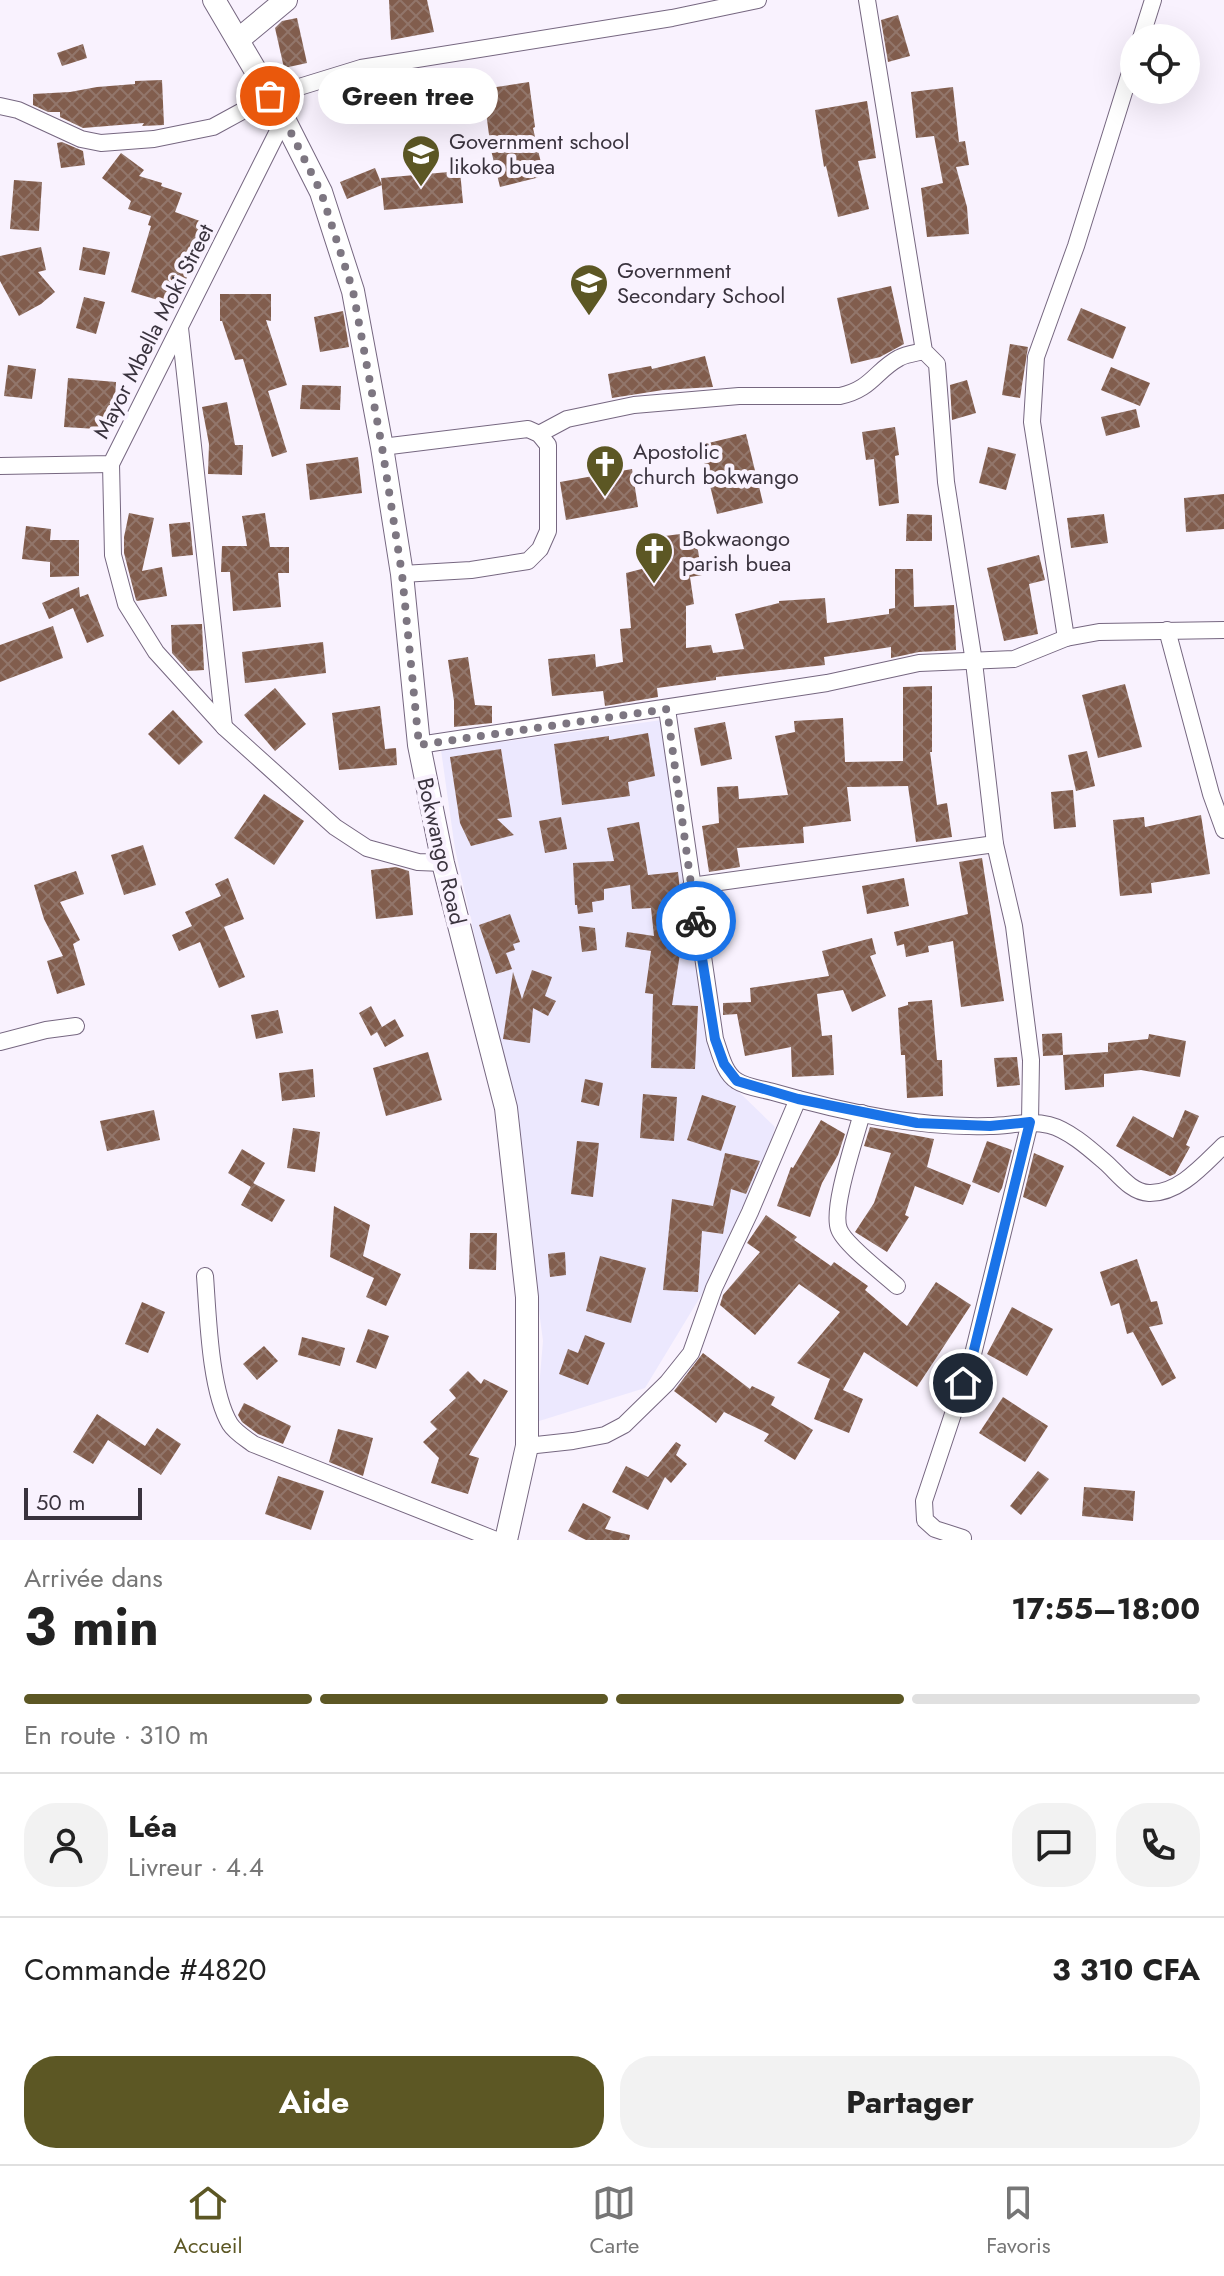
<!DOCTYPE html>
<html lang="fr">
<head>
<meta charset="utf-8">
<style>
  body { margin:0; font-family:Jost,sans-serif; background:#f2f2f2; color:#222; height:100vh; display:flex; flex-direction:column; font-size:30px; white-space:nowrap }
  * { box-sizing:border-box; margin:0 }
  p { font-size:26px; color:#767676 }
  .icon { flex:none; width:44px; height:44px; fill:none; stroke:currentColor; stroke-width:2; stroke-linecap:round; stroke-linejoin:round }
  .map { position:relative; height:1540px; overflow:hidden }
  .panel { display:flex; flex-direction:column; background:#fff; flex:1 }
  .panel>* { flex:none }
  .buttons { position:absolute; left:1120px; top:24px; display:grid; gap:16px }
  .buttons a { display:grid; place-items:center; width:80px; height:80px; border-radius:50%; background:#fff; box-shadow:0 8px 32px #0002; font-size:40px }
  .scale { position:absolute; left:24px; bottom:20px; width:118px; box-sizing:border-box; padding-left:8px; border:4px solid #3a333e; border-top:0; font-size:22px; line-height:28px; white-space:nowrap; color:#3a333e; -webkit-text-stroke:6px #f9f2fe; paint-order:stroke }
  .pin { position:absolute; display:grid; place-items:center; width:68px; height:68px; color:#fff; margin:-34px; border:4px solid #fff; border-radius:50%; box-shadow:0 2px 8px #0007 }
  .courier { position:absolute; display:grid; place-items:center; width:80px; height:80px; margin:-40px; border:6px solid #1a73e8; border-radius:50%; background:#fff; color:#222; box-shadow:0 2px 10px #0007 }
  .bubble { position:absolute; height:56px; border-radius:28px; background:#fff; box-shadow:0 8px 32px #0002; font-size:26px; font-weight:700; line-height:56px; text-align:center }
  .headline em { font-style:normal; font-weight:700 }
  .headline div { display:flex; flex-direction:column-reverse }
  .headline { display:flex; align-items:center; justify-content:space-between; height:136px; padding:0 24px }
  h1 { font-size:52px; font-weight:700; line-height:60px }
  .bar { display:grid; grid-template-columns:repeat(4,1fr); gap:12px 8px; align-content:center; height:96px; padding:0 24px }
  .bar i { height:10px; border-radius:6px; background:#e0e0e0 }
  .bar .selected { background:#5c5724 }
  .bar p { grid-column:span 4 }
  .line { display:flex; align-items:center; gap:20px; padding:0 24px; border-top:2px solid #e0e0e0 }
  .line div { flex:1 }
  .round { display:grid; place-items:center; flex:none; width:84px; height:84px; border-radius:32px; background:#f2f2f2 }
  .button { display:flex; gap:16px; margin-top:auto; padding:16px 24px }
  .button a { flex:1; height:92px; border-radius:32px; background:#5c5724; color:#fff; font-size:32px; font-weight:700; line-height:92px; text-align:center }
  .button a+a { background:#f2f2f2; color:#222 }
  .tabs { display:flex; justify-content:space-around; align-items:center; height:112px; border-top:2px solid #e0e0e0; background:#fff; font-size:22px; color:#767676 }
  .tabs a { display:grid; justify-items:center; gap:4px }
  .tabs .selected { color:#5c5724 }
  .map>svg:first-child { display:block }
  .commercial { fill:#ece8fe }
  .building { fill:url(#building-cross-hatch) }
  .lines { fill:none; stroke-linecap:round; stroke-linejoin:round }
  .street-casing { stroke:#766780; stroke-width:18 }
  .secondary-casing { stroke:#766780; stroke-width:24 }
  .street { stroke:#fff; stroke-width:16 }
  .secondary { stroke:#fff; stroke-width:22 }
  .done { stroke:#7d7681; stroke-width:8; stroke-dasharray:0 14.4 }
  .route { stroke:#1a73e8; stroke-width:10 }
  .labels { text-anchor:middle; stroke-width:8; stroke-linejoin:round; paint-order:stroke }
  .poi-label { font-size:22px; fill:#3a333e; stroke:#f9f2fe; text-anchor:start }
  .street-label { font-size:22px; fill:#3a333e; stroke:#f9f2fe }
</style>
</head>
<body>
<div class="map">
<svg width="1224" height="1540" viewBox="0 0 1224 1540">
  <defs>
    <pattern id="building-cross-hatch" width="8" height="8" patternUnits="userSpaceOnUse" patternTransform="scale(2)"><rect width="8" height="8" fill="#815d4d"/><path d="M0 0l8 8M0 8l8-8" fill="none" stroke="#92766b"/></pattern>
  </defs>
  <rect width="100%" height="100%" fill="#f9f2fe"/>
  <path class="commercial" d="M662,720l35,252 17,96 61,59 -18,66 -52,96 -60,99 -109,34 7,-81 -32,-244 -56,-248 -14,-99z"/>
  <g class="building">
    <path d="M389,0h38l7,32 -43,8z"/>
    <path d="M898,15l12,41 -22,6 -7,-42z"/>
    <path d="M297,18l10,45 -23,5 -9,-40 7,-7z"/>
    <path d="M83,44l4,14 -25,8 -5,-13z"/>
    <path d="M162,80l2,45 -22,1 2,-3 -61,5 -23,-11v-5h-12l-15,-7v-11l37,-2 27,-5 38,-3v-3z"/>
    <path d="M529,82l6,45 -2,1 11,48 -44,11 -9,-37 -8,-61z"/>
    <path d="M953,87l6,55 6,-1 4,24 -13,2 11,40 2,27 -42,3 -6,-49 22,-5 -9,-47 -18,2 -5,-46z"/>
    <path d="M867,101l9,57 -18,3 11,48 -31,8 -12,-51 -2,1 -9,-57z"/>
    <path d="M62,142l21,9 2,14 -24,3 -4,-25z"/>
    <path d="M121,153l23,17 -5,6 23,7 -1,3 21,7 -7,19 36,13 -6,19 -7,-3 -20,65 -47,-14 20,-66 -3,-1 3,-9 -23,-7 3,-8 -29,-23z"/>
    <path d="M375,168l7,17 -35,14 -7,-17z"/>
    <path d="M460,171l3,32 -79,7 -3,-32z"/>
    <path d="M14,180l28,2 -3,49 -29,-2z"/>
    <path d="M41,247l5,23 -8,2 17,20 -14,12 -22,12 -19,-35v-25z"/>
    <path d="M83,247l27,5 -5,23 -26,-5z"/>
    <path d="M891,286l13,58 -24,13 -29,7 -14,-66z"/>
    <path d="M220,294h51v27l-5,-1 21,65 -19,6 19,61 -15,5 -29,-98 -8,1 -13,-39h-2z"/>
    <path d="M84,297l21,5 -9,32 -20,-6z"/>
    <path d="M1081,308l45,19 -13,32 -46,-19z"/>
    <path d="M343,311l6,36 -29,5 -6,-35z"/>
    <path d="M1010,344l18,3 -8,51 -18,-3z"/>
    <path d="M705,356l8,31 -50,3 -51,8 -4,-24 43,-8 1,3z"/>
    <path d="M8,365l28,4 -4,30 -28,-3z"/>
    <path d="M1111,367l39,16 -10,23 -39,-16z"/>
    <path d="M68,378l48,4 -3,48 -49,-3z"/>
    <path d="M967,380l9,33 -24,7 -2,-35z"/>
    <path d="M302,385l39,1 -1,24 -40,-1z"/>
    <path d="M227,402l8,43h8l-1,30 -34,-1 1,-30 -7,-37z"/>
    <path d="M1136,409l4,18 -34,9 -5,-19z"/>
    <path d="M895,427l4,28 -4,1 4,47 -20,3 -5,-47 -8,1 -4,-28z"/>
    <path d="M746,434l17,69 -46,11 -17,-69z"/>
    <path d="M988,447l28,7 -10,36 -27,-7z"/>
    <path d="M358,457l4,36 -52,7 -4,-36z"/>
    <path d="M632,469l6,38 -72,13 -6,-38z"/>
    <path d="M1224,494v35l-38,3 -2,-34z"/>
    <path d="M129,513l25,5 -12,53 20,-4 5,29 -30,5 -1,-1 -12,-47v-16z"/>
    <path d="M265,513l5,34h19v26h-11l3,34 -48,4 -3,-39h-9l1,-26h25l-5,-30z"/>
    <path d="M907,514l25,1v26h-26z"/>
    <path d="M1104,514l4,29 -37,5 -4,-30z"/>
    <path d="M190,522l3,33 -21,2 -3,-33z"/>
    <path d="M26,526l25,3 -1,11h29v36l-29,1v-15l-28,-3z"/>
    <path d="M695,532l7,43 -12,2 4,27 -8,2v42l25,-3 2,8 31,-4 -9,-35 44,-11v-2l46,-3 2,25 62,-9v-5l6,-1v-39h18l1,38 40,-2 2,45 -37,2 -28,6v-11l-67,10 1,8 -109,12v3l-59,8 1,9 -53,9 -2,-15 -51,5 -4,-37 47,-5 1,13 27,-5 -3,-33 11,-1 -5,-55 43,-11 -4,-26z"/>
    <path d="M1039,555l6,25 -16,4 9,50 -34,7 -17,-73z"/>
    <path d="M79,587l1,10 8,-3 16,42 -17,7 -14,-35 -24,11 -7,-16z"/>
    <path d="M202,624l2,46 -16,1 -16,-18 -1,-28z"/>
    <path d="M53,626l10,32 -63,24v-37z"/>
    <path d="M323,642l3,31 -81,10 -3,-31z"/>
    <path d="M468,657l7,48 17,1v17l-38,4v-26l-6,-41z"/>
    <path d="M1125,684l17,63 -44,11 -16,-63z"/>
    <path d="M932,686v66h-2l7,53 10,-2 5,34 -36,5 -8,-56 -61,1 4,34 -48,6 1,16 -67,5 3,19 -31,5 -7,-46 17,-3 -2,-36 21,-1 1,13 49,-4 -13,-59 20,-4 -1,-11 49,-3 2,44 58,-1v-74z"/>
    <path d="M275,688l31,36 -31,27 -31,-36z"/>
    <path d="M380,706l5,43 11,-1 1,17 -58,5 -7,-57z"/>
    <path d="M173,710l30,32 -24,23 -31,-31z"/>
    <path d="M725,722l7,37 -31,7 -7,-38z"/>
    <path d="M648,733l7,43 -27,6 2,14 -68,9 -8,-61 55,-8v4z"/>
    <path d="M501,749l11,68 -15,2 17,16 -43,11 -11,-23 -10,-66z"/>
    <path d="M1087,751l8,35 -19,5 -8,-36z"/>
    <path d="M1073,790l3,37 -22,2 -3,-37z"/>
    <path d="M264,794l40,27 -30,44 -40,-27z"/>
    <path d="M1201,815l9,59 -59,9 1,10 -32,3 -7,-76 31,-3 1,10z"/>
    <path d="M561,817l6,32 -22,4 -6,-32z"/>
    <path d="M639,822l9,53 30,-3 6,56 -12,77 26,1 -3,63 -44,-1 2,-74 -8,-1 6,-42 -26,-4 2,-15 27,4 -3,-28 -19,1 -2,-24 -26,4v11l-12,2 1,10 -15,2 -1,-9h-2l-2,-42 41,-2 -7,-33z"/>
    <path d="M143,845l13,40 -32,10 -13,-40z"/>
    <path d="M982,858l22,143 -43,6 -8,-66 -25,5 1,6 -23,5 -2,-13 -7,2 -3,-14 74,-18 -9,-52z"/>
    <path d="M396,867l13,4 4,44 -37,4 -5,-49z"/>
    <path d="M76,871l8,23 -24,8 20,38 -7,4 12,41 -28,9 -10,-33 16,-5 -19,-37 -10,-34z"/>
    <path d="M228,878l16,41 -20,8 21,50 -26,11 -19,-46 -21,9 -7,-16 20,-9 -7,-14 36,-16 -6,-12z"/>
    <path d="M904,878l5,28 -42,8 -5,-28z"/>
    <path d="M510,914l10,28 -7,2 2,6 -9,3 6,16 -16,5 -17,-49z"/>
    <path d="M579,926l16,2 2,22 -15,2z"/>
    <path d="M872,938l4,16 -6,2 16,40 -34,16 -9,-22 -26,4 5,42 10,-1 2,40 -42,2 -1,-30 -46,9 -8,-42 -14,1v-12l28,-1 -1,-14 79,-12 -7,-25z"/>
    <path d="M532,970l20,7 -7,19 11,5 -8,15 -15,-8 -3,35 -27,-4 10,-67 9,27z"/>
    <path d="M932,1000l5,60h5l1,36 -36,2 -2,-43h-4l-3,-47 10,-3v-3z"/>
    <path d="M371,1006l11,21 13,-8 9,17 -19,11 -8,-15 -6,4 -12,-23z"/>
    <path d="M278,1010l5,23 -27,6 -5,-24z"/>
    <path d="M1062,1033l1,22 -20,1 -1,-22z"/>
    <path d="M1149,1034l37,7 -6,36 -39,-7 -37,4v13l-39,3 -2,-35 45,-3v-9l40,-4z"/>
    <path d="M428,1052l14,48 -56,16 -13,-48z"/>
    <path d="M1017,1057l3,28 -23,2 -3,-29z"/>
    <path d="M313,1069l2,28 -33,4 -3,-28z"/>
    <path d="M585,1079l18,4 -4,23 -18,-4z"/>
    <path d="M643,1094l34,3 -3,44 -34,-3z"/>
    <path d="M702,1095l34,11 -15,45 -34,-11z"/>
    <path d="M154,1110l6,30 -53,11 -7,-30z"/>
    <path d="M1185,1110l14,6 -13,29 4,2 -15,27 -5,2 -54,-30 17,-30 40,22z"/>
    <path d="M821,1120l24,14 -7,21 -16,28 -12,34 -33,-11 14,-39 2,1z"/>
    <path d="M870,1127l64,12 -7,28 44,18 -8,20 -48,-19 -10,29 4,2 -22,35 -32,-20 19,-29 17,-50 -27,-7z"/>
    <path d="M293,1128l27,4 -5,40 -28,-4z"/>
    <path d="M577,1141l22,2 -6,54 -22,-3z"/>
    <path d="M987,1141l25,9 -10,38 -3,5 -27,-11z"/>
    <path d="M242,1149l23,14 -14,24 -23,-14z"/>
    <path d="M725,1153l35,8 -14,33 -15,-5 -8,45 -21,-3 -4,61 -35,-2 9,-91 41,7z"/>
    <path d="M1034,1153l30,13 -18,41 -23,-10z"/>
    <path d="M253,1183l32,17 -13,22 -31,-17z"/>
    <path d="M334,1206l36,19 -7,31 38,18 -15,32 -20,-9 8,-19 -44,-21z"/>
    <path d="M766,1215l31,22 -3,3 37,26 3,-4 34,24 -3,4 42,36 29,-44 35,23 -54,82 -53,-35 -21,38 20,9 -14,34 -35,-14 16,-40 -33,-16 43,-51 -41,-28 -44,51 -35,-30 3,-10 37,-43 -13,-9z"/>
    <path d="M470,1233h27l-1,37 -27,-1z"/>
    <path d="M565,1252l1,23 -16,2 -2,-23z"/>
    <path d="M600,1256l46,12 -15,55 -45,-12z"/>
    <path d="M1137,1259l14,43 6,-1 6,23 -14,3 27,51 -14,8 -29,-54 -6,2 -8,-31 -8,3 -11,-34z"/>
    <path d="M142,1302l23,10 -17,41 -23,-9z"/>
    <path d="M1012,1307l41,22 -26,47 -40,-22z"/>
    <path d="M368,1329l21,7 -13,33 -20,-7z"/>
    <path d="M585,1335l20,8 -17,42 -29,-11 9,-25 10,4z"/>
    <path d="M302,1337l43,11 -5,18 -42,-11z"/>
    <path d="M264,1346l14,15 -21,19 -14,-16z"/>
    <path d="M703,1353l47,36 2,-3 23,11 -4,8 42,25 -18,30 -31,-19 5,-7 -45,-22 -8,11 -42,-32z"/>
    <path d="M468,1371l13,13 3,-5 24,12 -39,64 10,3 -11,36 -37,-11 8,-25 -16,-16 14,-13 -7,-7 26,-24 -7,-8z"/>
    <path d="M1003,1397l45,29 -23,36 -46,-29z"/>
    <path d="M244,1403l47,23 -8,18 -25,-10 -16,-12 -4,-7z"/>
    <path d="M97,1414l48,32 12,-18 24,16 -20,31 -53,-35 -15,24 -20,-12z"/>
    <path d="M338,1429l35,9 -10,38 -34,-14z"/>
    <path d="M676,1442l5,3 -5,10 11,9 -16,19 -6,-6 -17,33 -36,-18 14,-26 22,11z"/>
    <path d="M1038,1471l11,8 -28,36 -11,-9z"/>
    <path d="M278,1476l46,15 -13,39 -46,-16z"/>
    <path d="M1084,1487l51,4 -2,30 -51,-5z"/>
    <path d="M583,1503l28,14 -6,12 25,6 -1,5h-43l-18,-9z"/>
  </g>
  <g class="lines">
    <g class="street-casing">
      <g id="street">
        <path d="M867,0l57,351 13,13 9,118 28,180 21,182 19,82 17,134 -1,62 -57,232 -49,147 1,19 10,9 28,9"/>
        <path d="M1141,38l12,-38"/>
        <path d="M0,106l18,4 63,29 20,4 53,-4 59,-12 57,-31 91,-28 311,-50 86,-18"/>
        <path d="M180,328l44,399"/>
        <path d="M539,434l28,-15 67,-14 105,-9h101c32,-7 35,-25 59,-38 7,-4 17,-5 25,-7"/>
        <path d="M382,447l146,-18 11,5 9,11v86l-8,18 -12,12 -57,9 -69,4"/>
        <path d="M111,464l2,91 13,49 30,48 68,75 111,100 32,21 51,14 25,1"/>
        <path d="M0,466l111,-2 173,-345"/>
        <path d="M1167,630l44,164 13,36"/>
        <path d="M1066,638l-34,-216 4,-65 40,-111 58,-186"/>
        <path d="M667,709l48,330c5,14 9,34 22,42 9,6 25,8 36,11 69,20 143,36 216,34 21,0 40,-6 60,-1 20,5 41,24 56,37 13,11 25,30 44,31 30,1 55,-29 75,-48"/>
        <path d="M419,745l408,-62 92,-20 95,-4 52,-21 33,-6 125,-2"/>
        <path d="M691,886l304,-42"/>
        <path d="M0,1042l46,-12 30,-4"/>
        <path d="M862,1113c-6,24 -31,95 -23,116 5,15 45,45 58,57"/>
        <path d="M205,1276c3,40 5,115 25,148 5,8 15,14 23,20l243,96"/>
        <path d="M527,1446l46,-5 32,-6 19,-10 43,-42 24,-30 23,-65 36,-76 48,-113"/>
      </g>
    </g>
    <g class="secondary-casing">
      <g id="secondary">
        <path d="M214,0l70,119 37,73 32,99 29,156 20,127 17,171 24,118 63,245 21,189v149l-21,94"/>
        <path d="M238,40l48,-40"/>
      </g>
    </g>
    <use href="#street" class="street"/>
    <use href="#secondary" class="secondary"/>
  </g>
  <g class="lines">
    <path class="done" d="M270,96l14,23 37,73 32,99 29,156 20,127 17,171 248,-36 29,212"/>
    <path class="route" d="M696,921l19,118 9,25 13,17 61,18 119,24 73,3 40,-4 -57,232 -10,29"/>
  </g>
  <defs>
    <g id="school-pin" transform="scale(2)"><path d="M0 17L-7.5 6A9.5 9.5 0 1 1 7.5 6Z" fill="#5c5724" stroke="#f9f2fe"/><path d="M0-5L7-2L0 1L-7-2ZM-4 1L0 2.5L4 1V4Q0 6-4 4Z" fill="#fff"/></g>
    <g id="church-pin" transform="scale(2)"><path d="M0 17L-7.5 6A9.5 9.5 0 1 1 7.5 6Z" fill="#5c5724" stroke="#f9f2fe"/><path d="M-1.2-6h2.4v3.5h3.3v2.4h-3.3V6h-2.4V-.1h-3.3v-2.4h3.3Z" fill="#fff"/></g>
  </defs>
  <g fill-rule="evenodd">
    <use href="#school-pin" x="421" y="154"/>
    <use href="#school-pin" x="589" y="283"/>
    <use href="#church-pin" x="605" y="464"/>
    <use href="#church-pin" x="654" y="551"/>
  </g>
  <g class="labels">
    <g class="poi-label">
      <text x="449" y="149">Government school<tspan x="449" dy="25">likoko buea</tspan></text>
      <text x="617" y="278">Government<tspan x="617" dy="25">Secondary School</tspan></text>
      <text x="633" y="459">Apostolic<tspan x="633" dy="25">church bokwango</tspan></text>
      <text x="682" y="546">Bokwaongo<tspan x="682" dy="25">parish buea</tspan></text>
    </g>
    <g class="street-label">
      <text transform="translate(153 331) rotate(-63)" y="8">Mayor Mbella Moki Street</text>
      <text transform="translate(442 851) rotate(77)" y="8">Bokwango Road</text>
    </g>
  </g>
</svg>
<div class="buttons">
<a><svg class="icon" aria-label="locate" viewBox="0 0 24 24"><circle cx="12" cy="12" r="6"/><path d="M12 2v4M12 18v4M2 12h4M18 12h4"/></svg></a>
</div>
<div class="scale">50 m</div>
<div class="pin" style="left:270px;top:96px;background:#ea580c"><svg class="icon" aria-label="bag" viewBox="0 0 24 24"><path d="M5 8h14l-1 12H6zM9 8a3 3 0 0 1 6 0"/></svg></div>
<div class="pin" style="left:963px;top:1383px;background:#1f2937"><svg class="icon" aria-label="home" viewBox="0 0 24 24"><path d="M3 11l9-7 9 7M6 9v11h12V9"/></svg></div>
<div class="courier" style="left:696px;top:921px"><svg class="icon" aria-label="bike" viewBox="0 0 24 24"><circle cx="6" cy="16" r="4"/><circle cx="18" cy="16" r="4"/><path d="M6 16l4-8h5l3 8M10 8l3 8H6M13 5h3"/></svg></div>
<div class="bubble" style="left:318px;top:68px;width:180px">Green tree</div>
</div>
<section class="panel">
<div class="headline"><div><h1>3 min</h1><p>Arrivée dans</p></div><em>17:55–18:00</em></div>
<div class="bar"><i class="selected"></i><i class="selected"></i><i class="selected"></i><i></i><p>En route · 310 m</p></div>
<div class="line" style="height:144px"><a class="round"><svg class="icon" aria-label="person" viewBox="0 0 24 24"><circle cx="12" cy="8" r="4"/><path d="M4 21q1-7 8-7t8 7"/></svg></a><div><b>Léa</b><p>Livreur · 4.4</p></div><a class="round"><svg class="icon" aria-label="chat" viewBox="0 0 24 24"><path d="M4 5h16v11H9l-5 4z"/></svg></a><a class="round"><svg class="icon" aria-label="phone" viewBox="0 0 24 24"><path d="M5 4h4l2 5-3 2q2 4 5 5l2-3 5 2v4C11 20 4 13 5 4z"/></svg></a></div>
<div class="line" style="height:104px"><div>Commande #4820</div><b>3 310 CFA</b></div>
<div class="button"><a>Aide</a><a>Partager</a></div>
</section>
<nav class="tabs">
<a class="selected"><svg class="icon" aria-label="home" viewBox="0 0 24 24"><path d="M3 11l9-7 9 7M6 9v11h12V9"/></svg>Accueil</a>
<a><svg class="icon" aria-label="map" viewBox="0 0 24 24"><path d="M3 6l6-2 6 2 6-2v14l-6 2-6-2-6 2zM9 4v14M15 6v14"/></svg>Carte</a>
<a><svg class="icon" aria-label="saved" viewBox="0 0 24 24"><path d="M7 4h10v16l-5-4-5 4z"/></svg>Favoris</a>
</nav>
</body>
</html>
